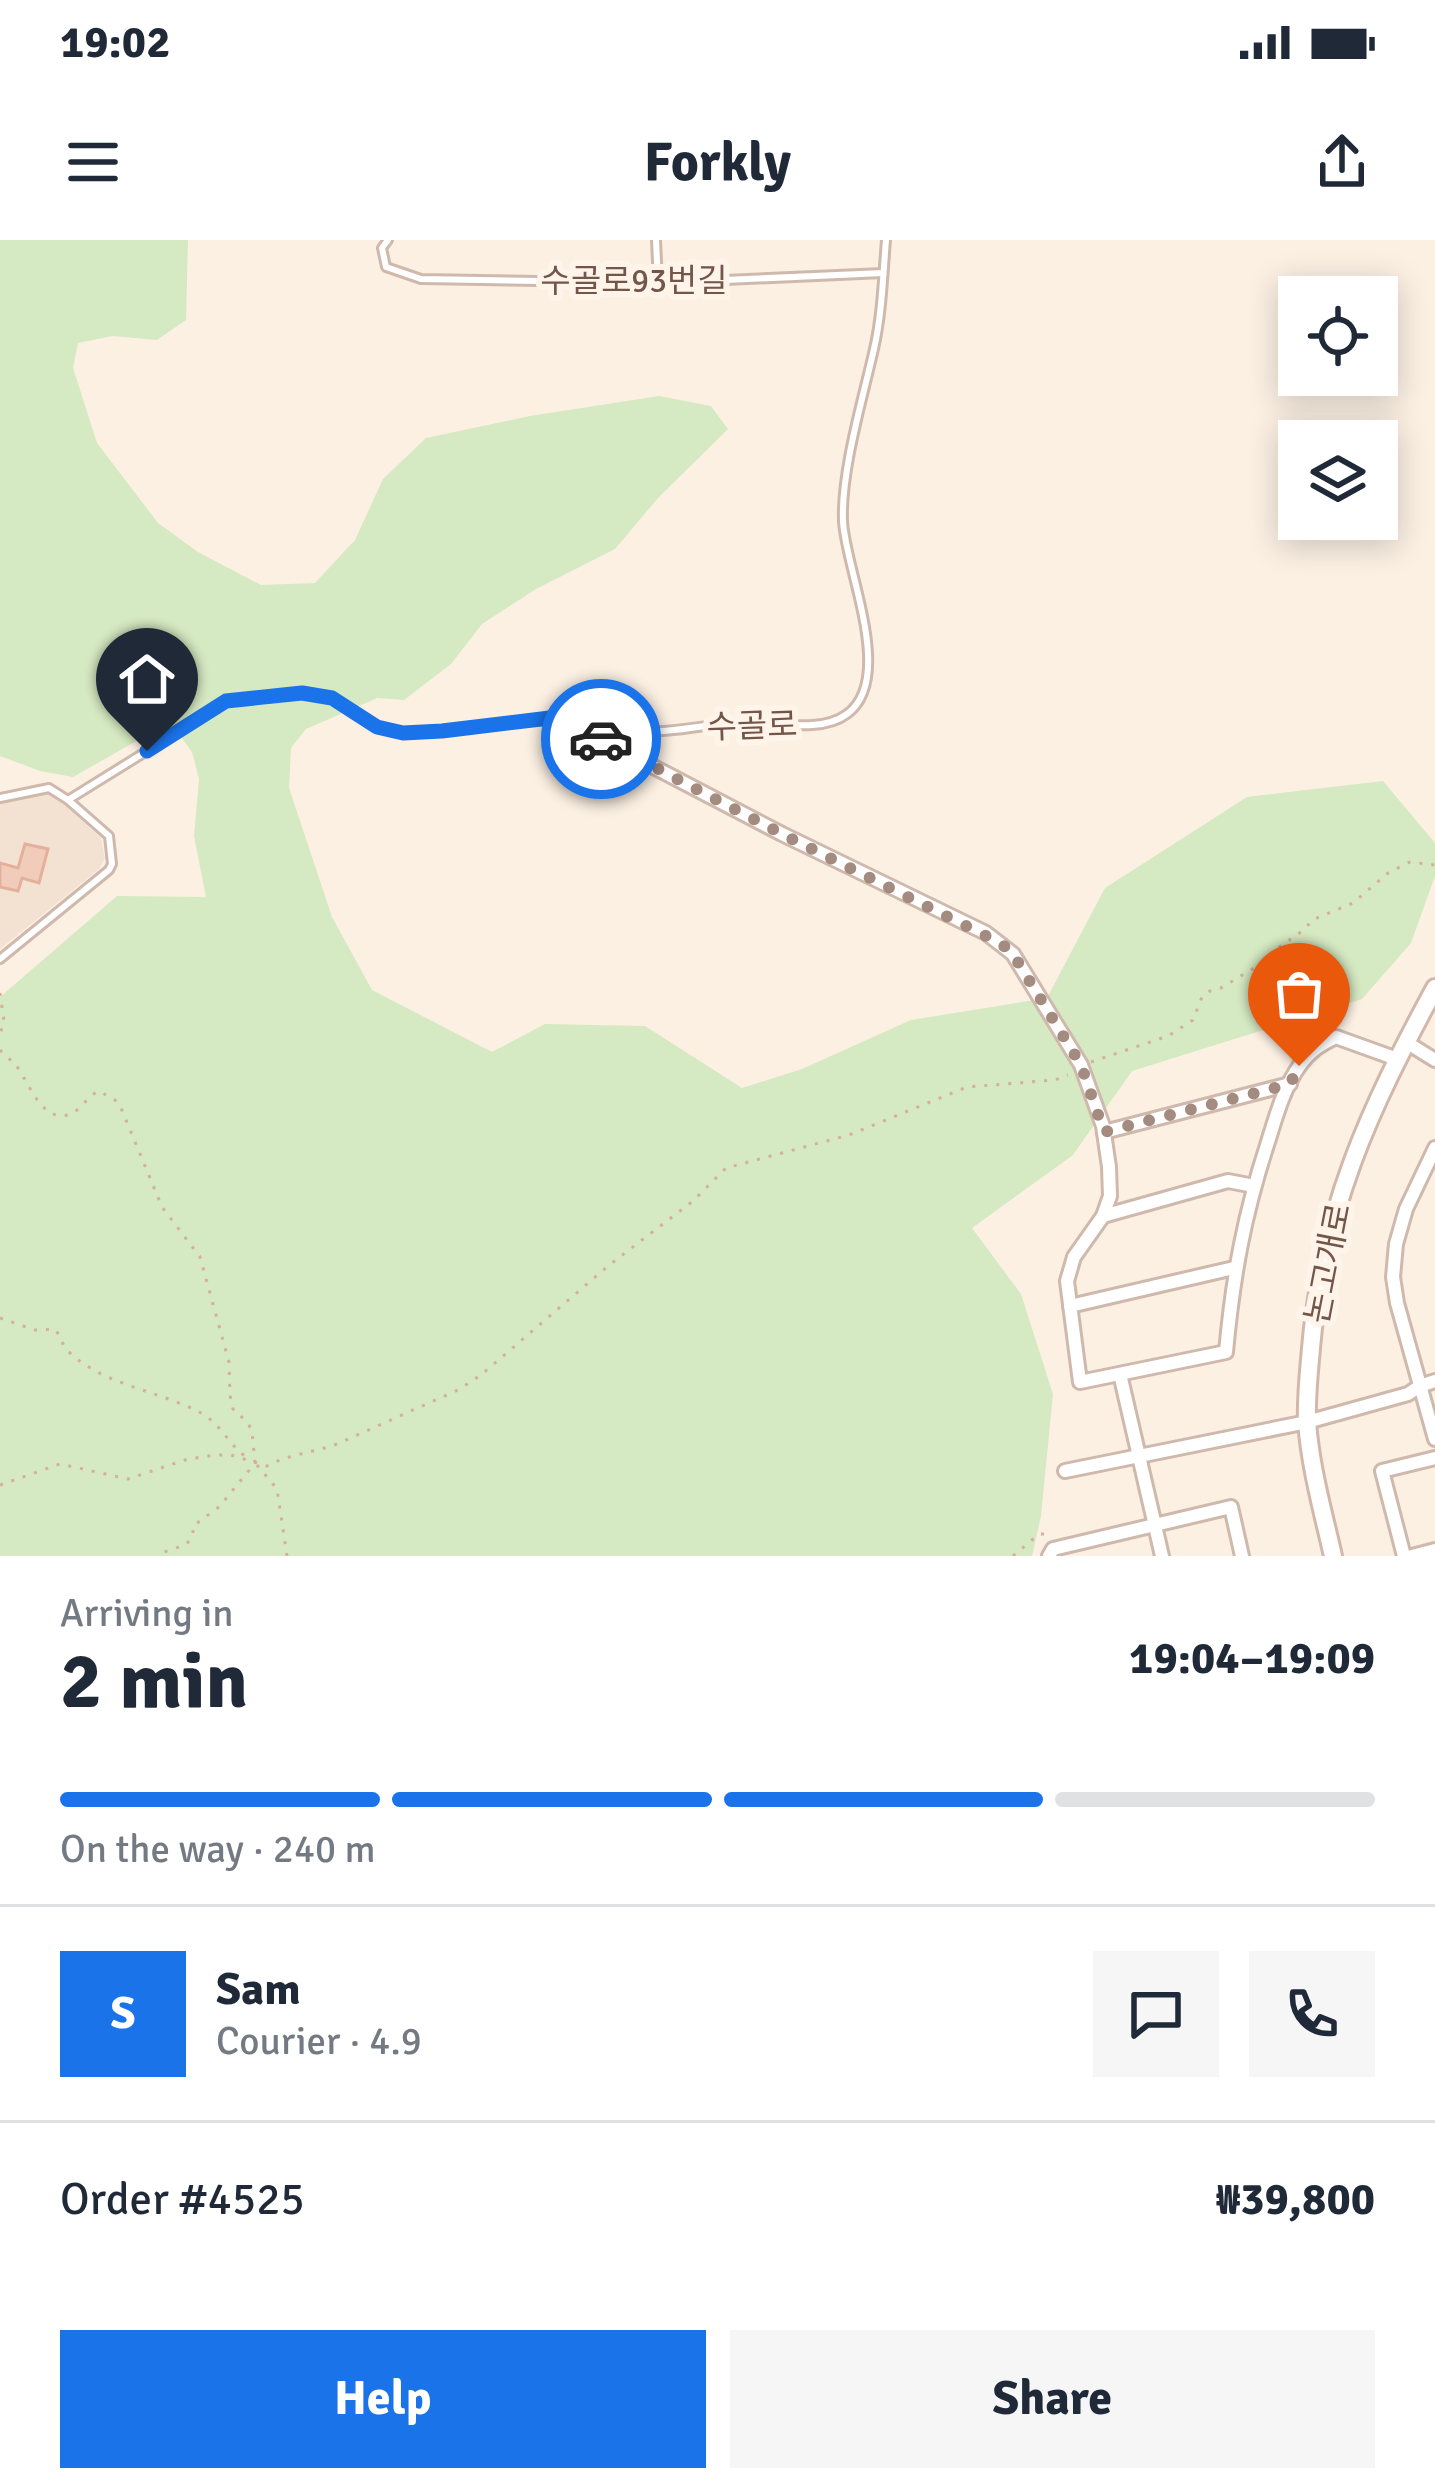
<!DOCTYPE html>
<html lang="en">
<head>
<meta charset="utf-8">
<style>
  body { margin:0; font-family:Signika,"Noto Sans KR",sans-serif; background:#f6f6f7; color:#1f2937; height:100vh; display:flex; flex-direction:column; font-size:45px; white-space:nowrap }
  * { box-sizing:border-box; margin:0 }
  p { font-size:39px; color:#747a83 }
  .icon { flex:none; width:66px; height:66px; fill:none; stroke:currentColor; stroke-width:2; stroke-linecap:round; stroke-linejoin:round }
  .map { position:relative; height:1316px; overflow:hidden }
  .sheet { display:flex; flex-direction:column; background:#fff; flex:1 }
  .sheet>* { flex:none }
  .tools { position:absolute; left:1278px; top:36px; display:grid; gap:24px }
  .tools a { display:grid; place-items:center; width:120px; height:120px; border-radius:0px; background:#fff; box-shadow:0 6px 30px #0003; font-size:60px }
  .pin { position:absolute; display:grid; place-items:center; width:102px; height:102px; color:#fff; margin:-123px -51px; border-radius:50% 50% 50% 0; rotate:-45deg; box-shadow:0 0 12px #0007 }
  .pin .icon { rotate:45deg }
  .courier { position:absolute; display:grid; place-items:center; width:120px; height:120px; margin:-60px; border:9px solid #1a73e8; border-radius:50%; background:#fff; color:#222; box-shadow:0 3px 15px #0007 }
  .overview em { font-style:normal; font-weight:700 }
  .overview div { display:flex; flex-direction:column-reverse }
  .overview { display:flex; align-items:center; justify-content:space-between; height:204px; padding:0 60px }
  h1 { font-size:78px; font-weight:700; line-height:90px }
  .bar { display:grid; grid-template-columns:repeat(4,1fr); gap:18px 12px; align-content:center; height:144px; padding:0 60px }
  .bar i { height:15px; border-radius:9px; background:#e0e1e3 }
  .bar .on { background:#1a73e8 }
  .bar p { grid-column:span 4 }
  .line { display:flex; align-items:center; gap:30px; padding:0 60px; border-top:3px solid #e0e1e3 }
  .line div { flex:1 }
  .round { display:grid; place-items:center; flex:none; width:126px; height:126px; border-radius:0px; background:#f6f6f7 }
  .primary-button { display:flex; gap:24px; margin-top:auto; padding:24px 60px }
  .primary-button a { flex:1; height:138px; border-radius:0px; background:#1a73e8; color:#fff; font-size:48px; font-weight:700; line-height:138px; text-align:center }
  .primary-button a+a { background:#f6f6f7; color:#1f2937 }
  .status { display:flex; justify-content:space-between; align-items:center; height:84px; padding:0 60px; background:#fff; direction:ltr }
  .status svg { height:33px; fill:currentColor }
  header { display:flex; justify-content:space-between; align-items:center; height:156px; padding:0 60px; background:#fff; font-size:54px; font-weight:700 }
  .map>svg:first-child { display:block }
  .residential { fill:#f3e1d1 }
  .green { fill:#d5e9c2 }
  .building { fill:#f1ccbb; stroke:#e3b19b; stroke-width:3 }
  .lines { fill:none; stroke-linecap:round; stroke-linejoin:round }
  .service-casing { stroke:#cfb9ad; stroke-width:12 }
  .minor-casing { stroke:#cfb9ad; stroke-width:18 }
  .secondary-casing { stroke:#d2b8aa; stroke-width:22 }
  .path { stroke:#d5af9e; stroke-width:3; stroke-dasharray:3 9; stroke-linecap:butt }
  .service { stroke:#fff; stroke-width:6 }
  .minor { stroke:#fff; stroke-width:12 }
  .secondary { stroke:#fff; stroke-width:16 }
  .done { stroke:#a38b7f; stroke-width:12; stroke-dasharray:0 21.6 }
  .route { stroke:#1a73e8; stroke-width:15 }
  .labels { text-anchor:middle; stroke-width:12; stroke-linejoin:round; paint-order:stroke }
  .street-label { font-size:33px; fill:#735549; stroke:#fff4e9 }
</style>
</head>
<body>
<div class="status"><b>19:02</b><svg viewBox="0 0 49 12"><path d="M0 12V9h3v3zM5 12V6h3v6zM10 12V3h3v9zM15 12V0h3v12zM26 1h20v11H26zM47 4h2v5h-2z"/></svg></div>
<header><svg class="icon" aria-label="menu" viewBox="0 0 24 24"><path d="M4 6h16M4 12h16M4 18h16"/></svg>Forkly<svg class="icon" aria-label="share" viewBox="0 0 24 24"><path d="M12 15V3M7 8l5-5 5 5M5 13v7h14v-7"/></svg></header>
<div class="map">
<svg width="1435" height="1316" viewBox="0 0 1435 1316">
  <rect width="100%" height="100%" fill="#fcf0e3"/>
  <path class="residential" d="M51,553l50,45 4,20 -6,11 -99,80v-145z"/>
  <path class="green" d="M0,0h188l-2,80 -29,20 -44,-4 -35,7 -5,25 24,75 61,80 40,29 63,33 54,-2 40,-43 28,-61 43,-41 104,-22 129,-20 52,10 17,23 -70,69 -43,51 -79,40 -54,35 -31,40 -47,36 -27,-2 -71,31 -15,19 -2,40 43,129 40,73 120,62 53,-28 100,2 97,62 60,-19 109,-49 136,-22 58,-110 142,-91 136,-16 52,62v33l-24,67 -49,56 -230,72 -59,84 -101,73 49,66 32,100 -12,122 -9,40h-1032v-559l117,-101 89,1 -12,-61 5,-57 -7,-27 -22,-30 -97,55 -33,-6 -40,-15z"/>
  <path class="building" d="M25,604l23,5 -9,34 -17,-5 -4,13 -18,-4v-24l18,5z"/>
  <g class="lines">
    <g class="service-casing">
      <g id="service">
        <path d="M388,0l-6,8 4,19 35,12 237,4 225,-10"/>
        <path d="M656,0l2,43"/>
        <path d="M0,558l49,-10 19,12 158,-98 76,-9 30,5 45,29 26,6c37,-2 73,-5 110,-10 20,-3 43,-9 63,-7 18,1 35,12 53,14 37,5 73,-5 110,-8 32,-2 80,13 108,-8 49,-36 -2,-145 -4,-193 -2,-50 20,-123 31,-172 8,-35 9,-73 12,-109"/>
        <path d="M0,719l109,-89 3,-6 -3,-28 -41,-36"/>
      </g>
    </g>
    <g class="minor-casing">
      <g id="minor">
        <path d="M558,477l224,117 204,99 27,21 68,111 22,61 6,41 1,29 -7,20 -29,41 -7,24 13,101 146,-30c7,-76 18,-137 42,-210 8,-26 16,-55 32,-77 10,-14 21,-21 36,-28l61,22"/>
        <path d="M1406,802l29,18"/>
        <path d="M1104,892l186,-48"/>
        <path d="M1435,908l-29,61 -10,35 -3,33 4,26 38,136"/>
        <path d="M1103,976l125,-35 26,5"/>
        <path d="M1070,1066l164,-38"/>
        <path d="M1120,1134l42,182"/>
        <path d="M1065,1231l242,-49 101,-28 12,-8 15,-5"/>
        <path d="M1049,1316l4,-7 178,-42 11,49"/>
        <path d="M1404,1316l-22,-85 53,-13"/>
        <path d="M1412,1316l23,-6"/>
      </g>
    </g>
    <g class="secondary-casing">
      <path id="secondary" d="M1333,1316c-10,-44 -23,-90 -26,-135 -1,-24 2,-49 4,-73 12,-140 58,-238 124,-360"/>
    </g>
    <g class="path">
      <path d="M0,753l4,28 -4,13"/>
      <path d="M0,810c4,5 10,9 14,13 14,15 25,59 54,52 13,-4 19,-19 31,-24l16,9 6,8 41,99 38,50 29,105 1,33 3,14 15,14 4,8 3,32 -36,44 -26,19c2,24 -21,19 -35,30"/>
      <path d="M1091,822l77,-26 25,-16 9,-23 8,-6 11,-3 43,-26 14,-14 27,-19 7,-9 41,-17 35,-30 22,-11 25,3"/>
      <path d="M0,1078l35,12 20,-1c6,8 7,17 15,24 34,32 90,38 131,60 20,11 29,34 48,46"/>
      <path d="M257,1225l20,24 10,67"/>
      <path d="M0,1245l60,-21 68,15 60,-20 27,-4h16l36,11c22,-12 46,-13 70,-22l121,-54 23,-15 127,-109 85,-65 33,-33 123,-33 118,-48 88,-7 13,-5"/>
      <path d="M1013,1316l26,-22h9l1,4"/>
    </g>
    <use href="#service" class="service"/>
    <use href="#minor" class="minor"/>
    <use href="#secondary" class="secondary"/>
  </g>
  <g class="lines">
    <path class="done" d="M601,499l181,95 220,110 11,10 68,111 23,67 186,-48 9,-18"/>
    <path class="route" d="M147,511l79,-50 76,-8 30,5 45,29 26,6 39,-2 116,-14 43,22"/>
  </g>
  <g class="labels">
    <g class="street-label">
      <text x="634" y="52">수골로93번길</text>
      <text transform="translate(752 485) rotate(-2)" y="12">수골로</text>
      <text transform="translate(1327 1023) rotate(-79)" y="12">논고개로</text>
    </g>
  </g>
</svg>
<div class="tools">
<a><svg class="icon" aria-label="locate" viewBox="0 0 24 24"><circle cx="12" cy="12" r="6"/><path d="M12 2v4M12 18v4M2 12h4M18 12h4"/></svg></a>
<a><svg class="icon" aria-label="layers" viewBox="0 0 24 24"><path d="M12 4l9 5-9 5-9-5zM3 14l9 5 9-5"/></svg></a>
</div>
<div class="pin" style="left:1299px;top:826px;background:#ea580c"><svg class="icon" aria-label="bag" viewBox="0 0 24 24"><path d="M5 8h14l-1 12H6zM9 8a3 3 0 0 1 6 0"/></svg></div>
<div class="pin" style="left:147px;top:511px;background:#1f2937"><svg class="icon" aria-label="home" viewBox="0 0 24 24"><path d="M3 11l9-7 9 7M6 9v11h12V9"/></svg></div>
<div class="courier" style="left:601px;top:499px"><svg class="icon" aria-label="car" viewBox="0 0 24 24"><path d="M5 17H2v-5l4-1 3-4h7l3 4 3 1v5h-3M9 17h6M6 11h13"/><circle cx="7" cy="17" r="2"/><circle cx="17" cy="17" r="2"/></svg></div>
</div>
<section class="sheet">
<div class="overview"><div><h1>2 min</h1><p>Arriving in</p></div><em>19:04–19:09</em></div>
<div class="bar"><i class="on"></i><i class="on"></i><i class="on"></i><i></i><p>On the way · 240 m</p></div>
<div class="line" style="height:216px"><b class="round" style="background:#1a73e8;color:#fff">S</b><div><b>Sam</b><p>Courier · 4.9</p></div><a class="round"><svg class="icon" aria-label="chat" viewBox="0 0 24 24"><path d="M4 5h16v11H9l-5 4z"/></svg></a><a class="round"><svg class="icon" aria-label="phone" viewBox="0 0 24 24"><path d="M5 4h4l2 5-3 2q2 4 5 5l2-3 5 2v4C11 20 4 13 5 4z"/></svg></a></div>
<div class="line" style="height:156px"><div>Order #4525</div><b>₩39,800</b></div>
<div class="primary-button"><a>Help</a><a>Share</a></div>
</section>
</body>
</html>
